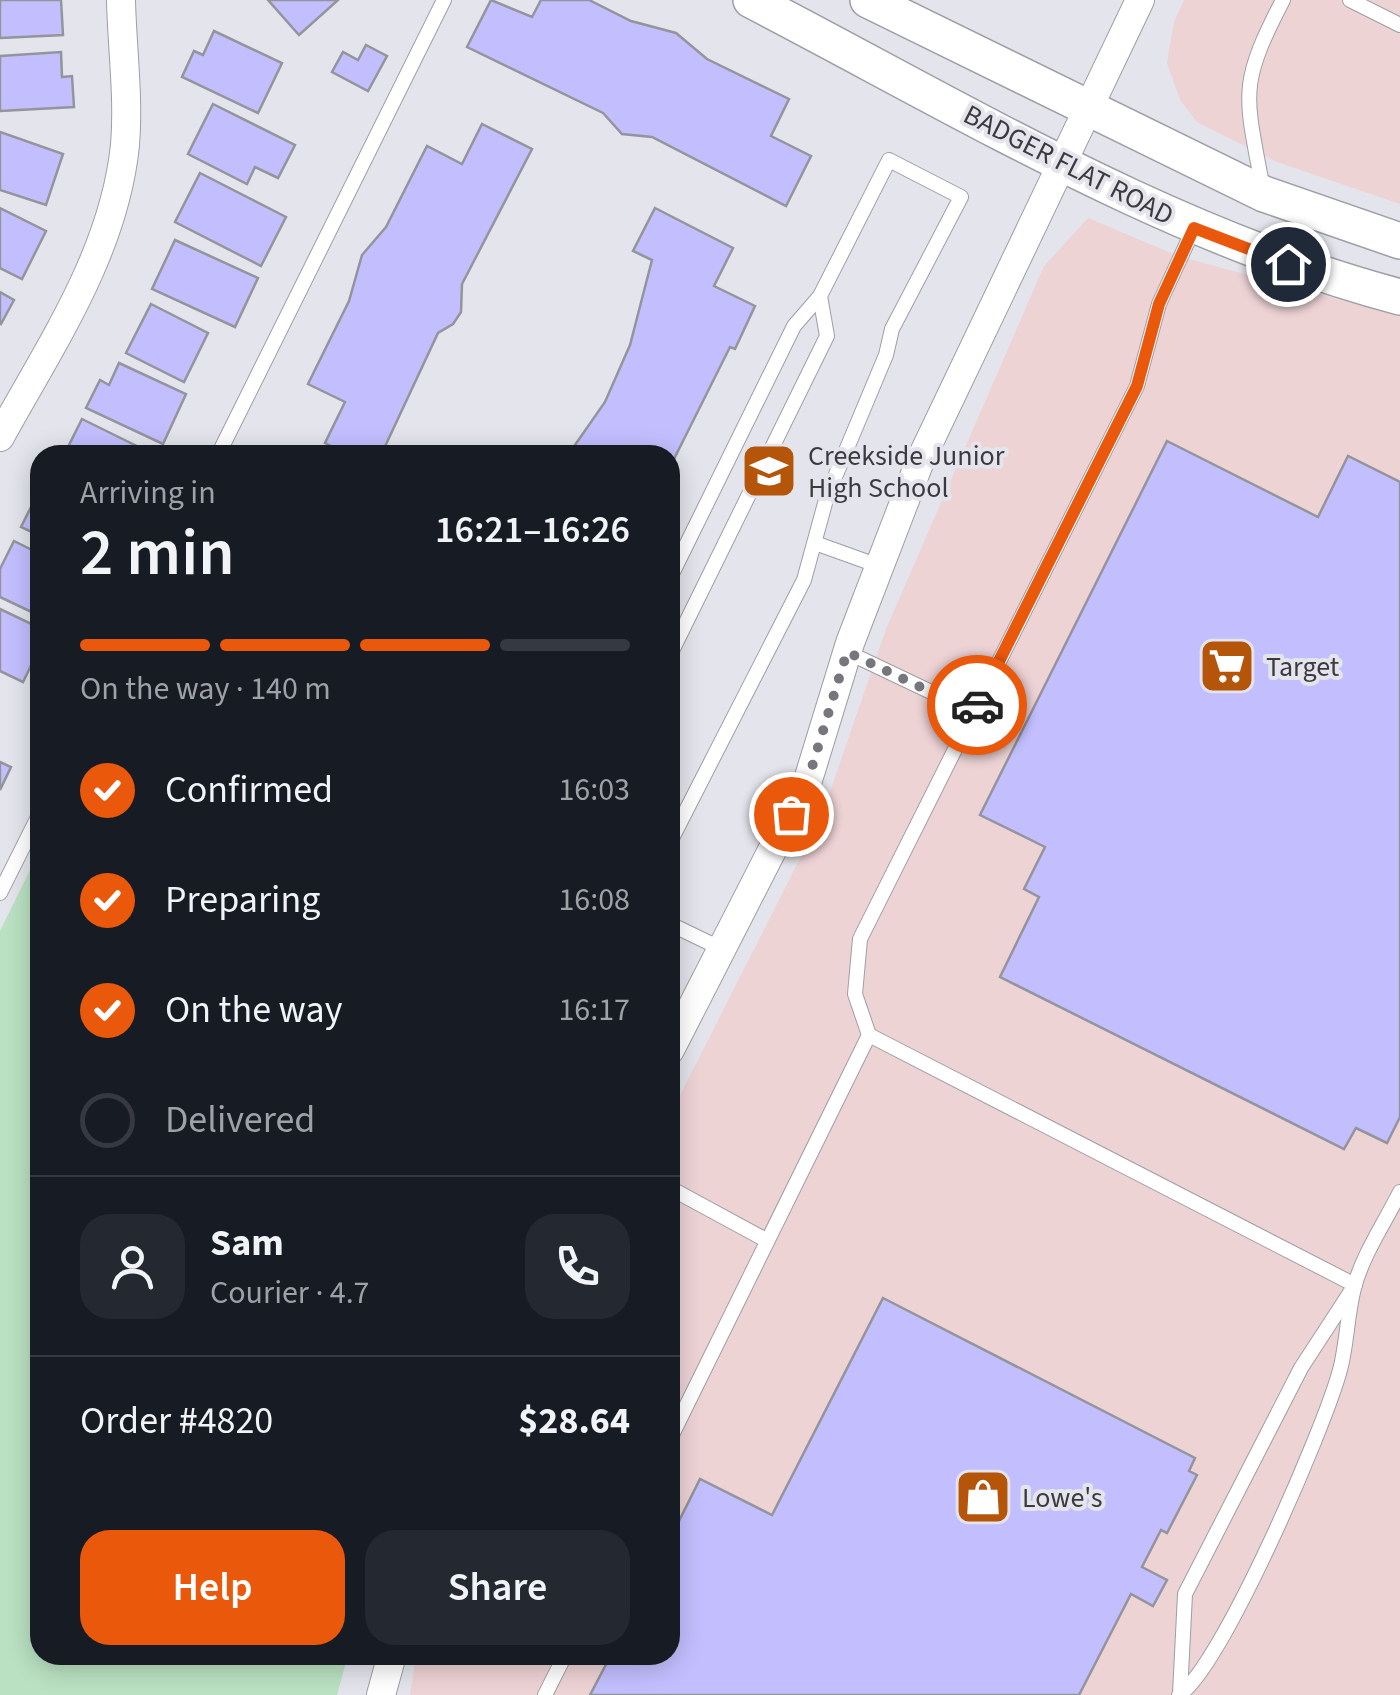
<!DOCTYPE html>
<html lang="en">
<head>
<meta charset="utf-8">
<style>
  body { margin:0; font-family:"Source Sans 3",sans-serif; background:#242831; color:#f1f3f6; height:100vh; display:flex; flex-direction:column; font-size:38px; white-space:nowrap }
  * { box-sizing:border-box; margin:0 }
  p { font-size:32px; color:#9ea1a6 }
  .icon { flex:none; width:55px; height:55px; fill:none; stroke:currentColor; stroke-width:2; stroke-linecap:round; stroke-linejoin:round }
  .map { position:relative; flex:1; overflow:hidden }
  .panel { position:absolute; left:30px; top:445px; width:650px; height:1220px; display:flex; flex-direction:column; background:#171b24; border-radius:30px; box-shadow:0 5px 25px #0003 }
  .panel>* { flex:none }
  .pin { position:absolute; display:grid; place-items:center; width:85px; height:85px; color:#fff; margin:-42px; border:5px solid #fff; border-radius:50%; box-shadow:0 2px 10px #0007 }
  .courier { position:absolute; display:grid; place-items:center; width:100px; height:100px; margin:-50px; border:8px solid #ea580c; border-radius:50%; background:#fff; color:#222; box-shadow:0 2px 12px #0007 }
  .headline em { font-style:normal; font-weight:600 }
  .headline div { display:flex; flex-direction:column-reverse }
  .headline { display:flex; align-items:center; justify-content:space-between; height:170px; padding:0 50px }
  h1 { font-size:65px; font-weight:600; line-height:75px }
  .bar { display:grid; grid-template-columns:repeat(4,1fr); gap:15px 10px; align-content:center; height:120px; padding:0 50px }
  .bar i { height:12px; border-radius:8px; background:#363941 }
  .bar .selected { background:#ea580c }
  .bar p { grid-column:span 4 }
  .line { display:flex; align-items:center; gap:25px; padding:0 50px; border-top:2px solid #363941 }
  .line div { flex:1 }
  .round { display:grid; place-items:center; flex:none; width:105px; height:105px; border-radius:30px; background:#242831 }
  ol { padding:0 50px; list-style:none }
  li { display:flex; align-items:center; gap:30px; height:110px }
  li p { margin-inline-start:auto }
  li .icon { padding:10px; border-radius:50%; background:#ea580c; color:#fff; stroke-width:4 }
  li:last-child { color:#9ea1a6 }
  li i { width:55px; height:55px; border:5px solid #363941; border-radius:50% }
  .primary-button { display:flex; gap:20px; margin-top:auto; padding:20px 50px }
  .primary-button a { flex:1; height:115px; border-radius:30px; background:#ea580c; color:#fff; font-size:40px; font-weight:600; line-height:115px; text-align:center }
  .primary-button a+a { background:#242831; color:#f1f3f6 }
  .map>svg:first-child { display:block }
  .commercial { fill:#eed3d5 }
  .green { fill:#bae1c2 }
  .building { fill:#c3bfff; stroke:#94949c; stroke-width:2.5 }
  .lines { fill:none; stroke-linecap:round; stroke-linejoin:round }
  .service-casing { stroke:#9e9ea6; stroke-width:16 }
  .minor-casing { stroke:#9e9ea6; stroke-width:30 }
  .tertiary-casing { stroke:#9e9ea6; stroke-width:38 }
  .service { stroke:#fff; stroke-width:14 }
  .minor { stroke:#fff; stroke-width:28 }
  .tertiary { stroke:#fff; stroke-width:35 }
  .done { stroke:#76767c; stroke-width:10; stroke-dasharray:0 18 }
  .route { stroke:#ea580c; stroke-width:12 }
  .labels { text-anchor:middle; stroke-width:8; stroke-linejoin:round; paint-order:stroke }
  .street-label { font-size:28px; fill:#3b3b3f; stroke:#e4e4ec }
  .poi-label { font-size:28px; fill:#3b3b3f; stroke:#e4e4ec; text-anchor:start }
</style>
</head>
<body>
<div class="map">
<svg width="1400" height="1695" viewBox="0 0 1400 1695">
  <rect width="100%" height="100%" fill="#e4e4ec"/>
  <g class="commercial">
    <path d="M1184,0h216v204l-123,-42 -80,-40 -17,-22 -13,-37 7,-41z"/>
    <path d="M1088,218l90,38 222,60v1379h-990l6,-40h254v-540l152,-300 64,-186 158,-363z"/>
  </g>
  <path class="green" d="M40,850v805h308l-11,40h-337v-764z"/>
  <g class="building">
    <path d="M0,0h61l2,35 -63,3z"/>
    <path d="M268,0h70l-39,35z"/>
    <path d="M491,0l41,17 9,-17h48l42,21 45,12 31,26 82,40 -18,37 40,20 -25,50 -134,-69 -30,-3 -19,-21 -136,-66z"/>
    <path d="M214,31l68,32 -24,50 -76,-36 12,-26 9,4z"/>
    <path d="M366,45l21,11 -19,35 -36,-19 11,-20 15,8z"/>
    <path d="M61,52l1,25 10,-1 2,31 -74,4v-55z"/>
    <path d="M213,104l82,41 -17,33 -23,-11 -8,17 -59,-30z"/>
    <path d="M482,124l50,25 -70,135 -1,28 -8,12 -15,9 -57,122h-32l-24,-12 20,-41 -37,-18 41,-83 13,-46 24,-28 41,-81 35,18z"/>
    <path d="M0,132l63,22 -17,51 -46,-15z"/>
    <path d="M200,173l86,44 -25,49 -86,-44z"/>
    <path d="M0,208l46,23 -24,48 -22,-11z"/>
    <path d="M655,208l78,40 -19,38 41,20 -20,43 -5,-2 -60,120v-12h-102l37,-53 25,-57 22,-85 -19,-9z"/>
    <path d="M175,240l83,38 -23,49 -83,-38z"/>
    <path d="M0,292l14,8 -13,24 -1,-1z"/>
    <path d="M151,304l57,29 -24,49 -58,-29z"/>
    <path d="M119,363l67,31 -23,50 -77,-36 14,-28 9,5z"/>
    <path d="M82,419l73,36h-91z"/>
    <path d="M1167,441l151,76 30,-61 52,26v635l-13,26 -31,-15 -12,21 -344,-172 39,-80 -15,-8 21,-42 -65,-32z"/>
    <path d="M40,489v47l-19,-9z"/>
    <path d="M14,541l26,13v62l-40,-19v-28z"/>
    <path d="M0,609l40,19v19l-17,35 -23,-11z"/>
    <path d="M0,762l11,5 -11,23z"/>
    <path d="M883,1298l312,160 -6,13 8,4 -30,58 -6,-3 -19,37 25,13 -14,26 -22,-12 -52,101h-489l21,-40h59v-116l30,-60 72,36z"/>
  </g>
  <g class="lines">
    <g class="service-casing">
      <g id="service">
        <path d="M1350,0l50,25"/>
        <path d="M1263,190c-17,-95 -26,-102 20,-190"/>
        <path d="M218,455l226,-455"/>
        <path d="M815,543l64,23"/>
        <path d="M670,578l124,-252 26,-30"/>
        <path d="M847,652l126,60"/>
        <path d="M670,655l157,-319 -7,-40 69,-136 72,37 -69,132 -6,26 -59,141 -23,84 -134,262"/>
        <path d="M0,893l40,-80"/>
        <path d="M670,924l52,25"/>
        <path d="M670,1188l96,52"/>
        <path d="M670,1439l199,-404"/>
        <path d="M1180,1694l5,-100 116,-226 54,-83 -486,-250 -14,-41 5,-55 277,-553 22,-82 35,-76"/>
        <path d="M545,1695l20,-40"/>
        <path d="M1179,1695c43,-29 145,-266 161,-325 7,-26 7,-55 14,-82 8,-32 31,-66 46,-96"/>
      </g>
    </g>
    <g class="minor-casing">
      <g id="minor">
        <path d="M0,437c51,-93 114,-184 125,-292 4,-47 -3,-98 -4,-145"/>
        <path d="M670,1050l138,-270 42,-137 70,-182 220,-461"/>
        <path d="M381,1695l11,-40"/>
      </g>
    </g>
    <g class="tertiary-casing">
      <g id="tertiary">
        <path d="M751,0c210,109 418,236 649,297"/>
        <path d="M868,0l396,194 136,47"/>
      </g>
    </g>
    <use href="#service" class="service"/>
    <use href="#minor" class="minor"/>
    <use href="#tertiary" class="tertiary"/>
  </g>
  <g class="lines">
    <path class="done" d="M791,814l17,-34 39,-128 126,60 4,-7"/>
    <path class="route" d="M977,705l160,-319 22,-82 35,-76 94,36"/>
  </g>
  <defs>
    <g id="school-square" transform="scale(2.875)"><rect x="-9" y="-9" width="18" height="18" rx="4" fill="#b4550a" stroke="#e4e4ec"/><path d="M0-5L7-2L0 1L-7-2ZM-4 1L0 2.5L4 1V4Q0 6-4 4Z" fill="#fff"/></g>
    <g id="supermarket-square" transform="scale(2.875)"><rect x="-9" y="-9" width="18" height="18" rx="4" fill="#b4550a" stroke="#e4e4ec"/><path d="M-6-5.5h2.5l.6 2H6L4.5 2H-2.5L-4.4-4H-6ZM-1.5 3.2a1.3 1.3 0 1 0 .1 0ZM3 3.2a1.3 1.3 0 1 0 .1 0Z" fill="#fff"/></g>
    <g id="shop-square" transform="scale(2.875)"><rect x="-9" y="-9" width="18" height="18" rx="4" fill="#b4550a" stroke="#e4e4ec"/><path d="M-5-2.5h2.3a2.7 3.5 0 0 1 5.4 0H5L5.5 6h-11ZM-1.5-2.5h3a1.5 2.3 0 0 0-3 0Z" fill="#fff"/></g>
  </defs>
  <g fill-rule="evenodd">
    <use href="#school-square" x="769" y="471"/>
    <use href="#supermarket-square" x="1227" y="666"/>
    <use href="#shop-square" x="983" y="1497"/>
  </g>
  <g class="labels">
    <g class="street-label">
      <text transform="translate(1069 164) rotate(27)" y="10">BADGER FLAT ROAD</text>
    </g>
    <g class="poi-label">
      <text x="808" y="465">Creekside Junior<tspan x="808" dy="32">High School</tspan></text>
      <text x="1266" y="676">Target</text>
      <text x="1022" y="1507">Lowe's</text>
    </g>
  </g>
</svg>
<div class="pin" style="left:791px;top:814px;background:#ea580c"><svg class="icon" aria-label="bag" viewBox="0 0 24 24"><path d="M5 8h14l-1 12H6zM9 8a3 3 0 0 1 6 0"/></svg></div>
<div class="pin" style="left:1288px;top:264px;background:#1f2937"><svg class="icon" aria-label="home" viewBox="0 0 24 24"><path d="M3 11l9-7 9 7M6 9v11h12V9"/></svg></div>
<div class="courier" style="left:977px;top:705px"><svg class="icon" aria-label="car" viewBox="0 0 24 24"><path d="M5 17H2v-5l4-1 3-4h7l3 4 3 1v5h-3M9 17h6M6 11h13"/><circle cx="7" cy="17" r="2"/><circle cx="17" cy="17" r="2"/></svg></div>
<section class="panel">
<div class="headline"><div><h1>2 min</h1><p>Arriving in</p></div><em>16:21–16:26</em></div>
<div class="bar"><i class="selected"></i><i class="selected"></i><i class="selected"></i><i></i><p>On the way · 140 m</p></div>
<ol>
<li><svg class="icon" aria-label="check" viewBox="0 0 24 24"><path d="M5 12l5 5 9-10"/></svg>Confirmed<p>16:03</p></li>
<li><svg class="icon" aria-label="check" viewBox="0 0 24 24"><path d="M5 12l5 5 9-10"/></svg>Preparing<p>16:08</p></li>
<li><svg class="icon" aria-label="check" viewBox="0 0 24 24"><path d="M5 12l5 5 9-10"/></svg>On the way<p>16:17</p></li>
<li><i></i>Delivered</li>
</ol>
<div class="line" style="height:180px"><a class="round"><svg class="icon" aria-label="person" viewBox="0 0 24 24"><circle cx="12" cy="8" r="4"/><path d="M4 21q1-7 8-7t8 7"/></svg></a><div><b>Sam</b><p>Courier · 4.7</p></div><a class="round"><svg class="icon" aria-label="phone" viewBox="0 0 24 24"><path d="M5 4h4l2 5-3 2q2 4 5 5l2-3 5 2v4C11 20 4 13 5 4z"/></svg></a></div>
<div class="line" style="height:130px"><div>Order #4820</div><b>$28.64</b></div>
<div class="primary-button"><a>Help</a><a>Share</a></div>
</section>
</div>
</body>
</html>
